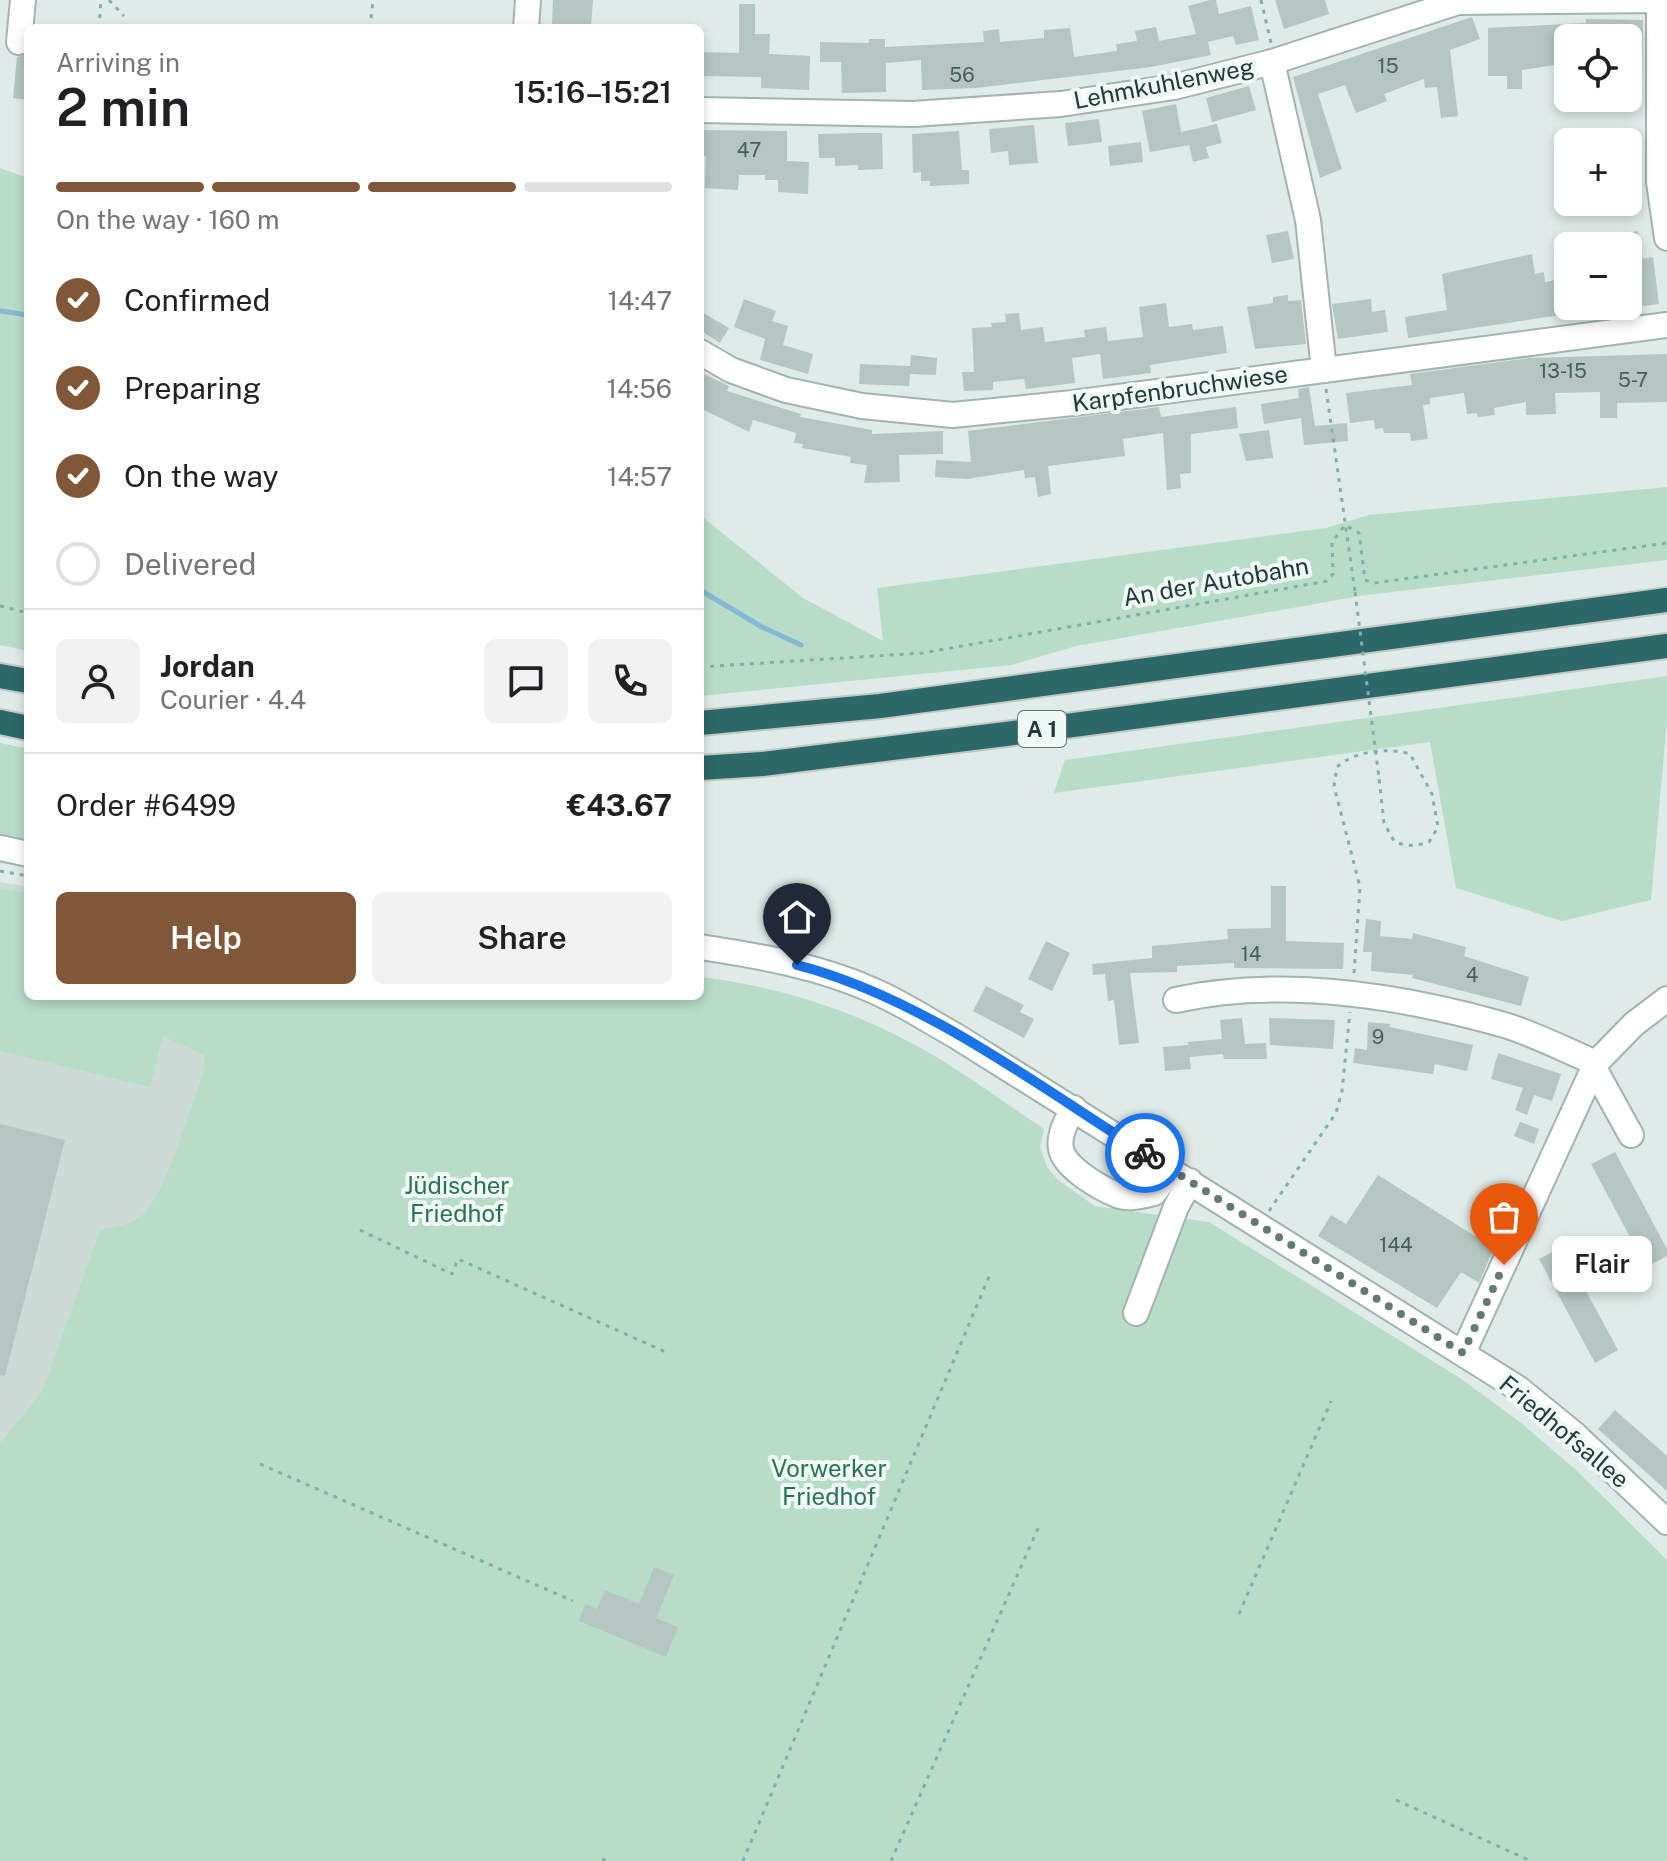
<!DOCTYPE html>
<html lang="en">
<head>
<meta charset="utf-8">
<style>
  body { margin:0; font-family:"Public Sans",sans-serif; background:#f2f2f2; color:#202124; height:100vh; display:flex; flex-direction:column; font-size:30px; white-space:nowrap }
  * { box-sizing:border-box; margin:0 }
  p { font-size:26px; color:#757577 }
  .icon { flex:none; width:44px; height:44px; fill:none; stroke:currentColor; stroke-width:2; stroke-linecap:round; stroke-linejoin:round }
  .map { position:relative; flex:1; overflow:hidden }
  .side { position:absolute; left:24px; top:24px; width:680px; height:976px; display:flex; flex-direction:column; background:#fff; border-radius:12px; box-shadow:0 4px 12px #0003 }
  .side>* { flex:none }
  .fabs { position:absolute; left:1554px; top:24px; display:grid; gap:16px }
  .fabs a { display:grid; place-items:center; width:88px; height:88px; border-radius:12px; background:#fff; box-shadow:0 4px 12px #0003; font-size:40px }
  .pin { position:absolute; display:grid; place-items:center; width:68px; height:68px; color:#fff; margin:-82px -34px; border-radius:50% 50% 50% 0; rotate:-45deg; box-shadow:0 0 8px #0007 }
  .pin .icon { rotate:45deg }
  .courier { position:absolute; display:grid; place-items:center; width:80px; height:80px; margin:-40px; border:6px solid #1a73e8; border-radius:50%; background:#fff; color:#222; box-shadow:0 2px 10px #0007 }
  .bubble { position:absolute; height:56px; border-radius:12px; background:#fff; box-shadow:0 4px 12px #0003; font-size:26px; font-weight:600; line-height:56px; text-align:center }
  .summary em { font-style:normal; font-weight:600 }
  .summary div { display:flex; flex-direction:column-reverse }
  .summary { display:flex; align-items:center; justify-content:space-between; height:136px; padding:0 32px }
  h1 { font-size:52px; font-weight:600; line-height:60px }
  .bar { display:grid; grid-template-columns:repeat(4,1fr); gap:12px 8px; align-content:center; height:96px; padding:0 32px }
  .bar i { height:10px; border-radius:6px; background:#e0e0e0 }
  .bar .on { background:#805739 }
  .bar p { grid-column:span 4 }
  .line { display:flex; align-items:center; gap:20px; padding:0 32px; border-top:2px solid #e0e0e0 }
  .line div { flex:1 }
  .round { display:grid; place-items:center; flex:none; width:84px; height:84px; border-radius:12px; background:#f2f2f2 }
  ol { padding:0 32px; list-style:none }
  li { display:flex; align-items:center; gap:24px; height:88px }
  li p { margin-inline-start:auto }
  li .icon { padding:8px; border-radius:50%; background:#805739; color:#fff; stroke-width:4 }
  li:last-child { color:#757577 }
  li i { width:44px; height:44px; border:4px solid #e0e0e0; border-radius:50% }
  .action { display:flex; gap:16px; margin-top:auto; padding:16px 32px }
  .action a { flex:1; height:92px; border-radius:12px; background:#805739; color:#fff; font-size:32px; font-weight:600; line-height:92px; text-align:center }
  .action a+a { background:#f2f2f2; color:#202124 }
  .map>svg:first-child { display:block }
  .built { fill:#cddbd7 }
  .green { fill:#b7ddc9 }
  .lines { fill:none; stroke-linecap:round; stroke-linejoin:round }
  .stream { stroke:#85b8d2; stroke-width:5 }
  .building { fill:#b5c6c2 }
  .minor-casing { stroke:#a2b3b0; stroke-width:28 }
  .highway-casing { stroke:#c1c8c8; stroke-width:28 }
  .path { stroke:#7fb0a9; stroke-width:3; stroke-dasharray:4 6; stroke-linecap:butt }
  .minor { stroke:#fff; stroke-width:24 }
  .highway { stroke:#2b6867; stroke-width:24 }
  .path-bridge { stroke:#7fb0a9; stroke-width:3; stroke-dasharray:4 6; stroke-linecap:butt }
  .done { stroke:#637976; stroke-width:8; stroke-dasharray:0 14.4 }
  .route { stroke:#1a73e8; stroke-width:10 }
  .labels { text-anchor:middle; stroke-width:8; stroke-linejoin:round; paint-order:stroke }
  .number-label { font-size:20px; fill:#455e5b }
  .shield { fill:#f0f8f5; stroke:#5e7471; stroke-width:2 }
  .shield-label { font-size:22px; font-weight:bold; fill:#203b39 }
  .street-label { font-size:24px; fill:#203b39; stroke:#f0f8f5 }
  .park-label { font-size:24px; fill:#297354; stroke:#f0f8f5 }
</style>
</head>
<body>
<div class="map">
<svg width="1667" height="1861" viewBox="0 0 1667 1861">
  <rect width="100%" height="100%" fill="#dfebe8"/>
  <path class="built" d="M0,882l28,5v109h293l-321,648z"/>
  <g class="green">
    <path d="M0,168l28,10v473l-28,-6z"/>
    <path d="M1667,487v73l-301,35 -290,51 -64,19 -312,31v-181l103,83 80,43 -6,-53 449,-60 43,-13z"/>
    <path d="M1667,676v44l-16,180 -89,21 -106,-33 -26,-146 -376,51 11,-33z"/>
    <path d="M0,743l28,6v91l-28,-6z"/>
    <path d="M0,888l28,5v103h672v-19c79,9 156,34 226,74 40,23 79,52 118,78l-4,18 7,20 11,13 37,26 114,16 251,156 60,44 56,48 91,90v301h-1667v-418l42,-51 58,-162c14,-3 30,-5 41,-14 25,-19 51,-115 64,-148l-1,-13 -41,-19 -13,51 -150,-36z"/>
  </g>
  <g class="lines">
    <g class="stream">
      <path d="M0,311l28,4"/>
      <path d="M700,590l62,37 39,18"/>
    </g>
  </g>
  <g class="building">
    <path d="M553,0h40l-2,27 -39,-3z"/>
    <path d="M1210,0h6l3,14 32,-8 8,34 -23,5 -3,-9 -25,6 3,13 -60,12 -175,21 -54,2 -1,-30 -35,3v29l-44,1 -1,-31h-21v-20l49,1v-4h16v8l99,-5 -1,-11 16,-2 1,13 44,-4v-8l26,-2 4,29 43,-6 -1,-7 21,-3 -2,-10 21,-4 3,14 37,-7 -8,-28z"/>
    <path d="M1275,0h50l4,14 -45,15z"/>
    <path d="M739,4h16v30h15l-1,20 41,2 -1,34 -48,-2v-11l-61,-1v-24l39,1z"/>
    <path d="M1472,17l8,22 -30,11 8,66 -17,2 -4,-31 -12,1 -1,-9 -40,15 3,7 -31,12 -11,-28 -27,9 24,75 -22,9 -27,-101z"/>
    <path d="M1586,19l57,1 -1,78h-14v-60h-60v25l-46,7v19h-15v-13h-19v-48l98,-5z"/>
    <path d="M28,54v46l-15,-2 4,-41z"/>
    <path d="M1249,86l7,24 -44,12 -6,-24z"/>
    <path d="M1176,104l5,28 36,-8 5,19 -16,4 3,11 -16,4 -4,-17 -39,7 -8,-41z"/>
    <path d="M1099,119l3,23 -34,4 -3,-23z"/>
    <path d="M1034,125l4,38 -29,2 -1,-14 -17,2 -2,-24z"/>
    <path d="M700,130l87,1v30l22,1 -1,32 -30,-2v-12h-13v-5h-26l-1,15 -33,-2 1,-32h-6z"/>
    <path d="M959,131l3,39h7v14l-39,2v-5h-9v-9l-8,1 -1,-39z"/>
    <path d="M861,133h21l1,36 -25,1v-5l-23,1v-8h-16l-1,-24z"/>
    <path d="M1141,142l2,20 -33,4 -2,-20z"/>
    <path d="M1288,231l6,28 -22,4 -6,-28z"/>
    <path d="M1638,231l4,28 11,-2 6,47 -31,4v-62l-3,-13z"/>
    <path d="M1532,254l3,20 9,-2 1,10 11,-2 2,19 10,-3v18l-160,24 -3,-21 42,-7 -5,-36z"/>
    <path d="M1288,295v6l13,-1 5,44 -51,5 -8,-42 26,-4v-6z"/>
    <path d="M744,299l32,12 -4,10 16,5 -5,19 30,9 -5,20 -48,-14 5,-21 -31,-12z"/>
    <path d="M1371,299l1,13 13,-2 3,22 -50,7 -6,-35z"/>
    <path d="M1166,303l3,24 23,-3 1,6 30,-4 4,27 -77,12 1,8 -48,6 -3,-25 -28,4 3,25 -49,6 -2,-10 -31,3v8l-29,1 -2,-19h12l-2,-44 20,-1 -1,-4 15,-1 -1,-8 14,-1 2,17 22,-3 2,15 40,-5 -1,-7 22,-3 2,14 35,-4 -4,-30z"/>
    <path d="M700,311l29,17 -9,15 -20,-13z"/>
    <path d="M1667,354v48l-50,1v15h-17v-26l-45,1 1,21 -30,1v-13l-32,6 1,7 -17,2 -1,-4 -10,1 -3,-21 -34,5v6l-7,1 5,34 -17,2 -1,-8h-26l-1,-5 -8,1 -1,-9 -24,3 -4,-30 66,-8 -2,-11 119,-16z"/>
    <path d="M911,355l26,3 -1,17 -26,-1 -1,12 -50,-2 1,-20 50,2z"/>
    <path d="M700,372l29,14 -2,5 74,23 -1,3 72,13v4l71,-3v23l-44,1 1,27 -36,1 3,-18 -17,-2 1,-6 -49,-9 1,-4 -9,-1 2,-10 -43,-13 -4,12 -49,-24z"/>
    <path d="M1309,387l6,39 32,-3 1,18 -44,4 -3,-27 -37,6 -3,-20 38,-6 -1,-9z"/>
    <path d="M1159,407l2,10 75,-10 2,21 -47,6v39l-11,1 1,14 -14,2 -4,-57 -40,6 2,17 -77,10 3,28 -13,3 -3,-20 -10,1 -1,-8 -57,9 -32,-2 1,-17 35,2 -3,-31z"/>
    <path d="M1269,430l4,28 -27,3 -7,-27z"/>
    <path d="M1271,886h15v55l58,2 -1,26 -109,-1v-5l-57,3v6l-47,1 9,70 -20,2 -5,-45 -6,1 -3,-27 -12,1 -1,-11 60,-6v-12l76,-7 -1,-10 44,-1z"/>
    <path d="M1366,919l15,2 -1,15 32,3 1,-6 53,14 -2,9 65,21 -8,29 -109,-28 1,-3 -42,-4 1,-19h-9z"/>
    <path d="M1046,941l24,12 -18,38 -24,-12z"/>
    <path d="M986,986l38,19 -4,7 14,7 -10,19 -51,-27z"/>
    <path d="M1242,1018l3,26 21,-1 1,16h-43l-1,-5 -34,3 -1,-15 34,-3 -2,-19z"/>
    <path d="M1269,1018l66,2 -2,29 -63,-4z"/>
    <path d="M1368,1022l22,2v3l83,18 -6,26 -32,-7 -2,10 -80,-11 2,-15 12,2z"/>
    <path d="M1188,1045l3,24 -26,2 -2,-24z"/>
    <path d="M1498,1053l63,21 -9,27 -18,-6 -7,20 -12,-5 8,-22 -32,-9z"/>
    <path d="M1520,1122l19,7 -5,15 -20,-8z"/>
    <path d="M0,1124l65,16 -60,236 -5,-1z"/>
    <path d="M1615,1152l52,97v7l-21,11 -55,-103z"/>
    <path d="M1378,1175l116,73 -15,35 -18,-11 -24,36 -119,-72 13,-21 15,9z"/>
    <path d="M1562,1247l56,103 -23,13 -56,-104z"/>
    <path d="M1615,1410l52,46v35l-69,-62z"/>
    <path d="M654,1567l20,8 -18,43 22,9 -12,30 -87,-36 6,-17 12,5 8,-19 34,14z"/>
  </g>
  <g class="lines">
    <g class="minor-casing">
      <g id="minor">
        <path d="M1659,0v182l8,56"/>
        <path d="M526,28l2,-28"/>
        <path d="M19,42l4,-42"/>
        <path d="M1272,62l36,158 16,150"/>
        <path d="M700,110l213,4 148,-10 113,-17 98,-25 186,-60 209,-2"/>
        <path d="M700,352l31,18 55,20 76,16 91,9 120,-12 594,-78"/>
        <path d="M0,848l28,6"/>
        <path d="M700,947c59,9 119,19 174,44 28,12 55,30 82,45l563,353 54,44 94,89"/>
        <path d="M1176,1000c105,-23 222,-5 325,24 32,9 64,26 95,39"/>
        <path d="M1594,1068l37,67"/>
        <path d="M1074,1108c-7,11 -16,27 -13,41 4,19 39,39 56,46 12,5 25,1 37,-2l17,-23"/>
        <path d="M1136,1313l40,-106 14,-26"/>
        <path d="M1463,1353l133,-290 38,-39 33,-25"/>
      </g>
    </g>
    <g class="highway-casing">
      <g id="highway">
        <path d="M0,676l28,5"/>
        <path d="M0,722l28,6"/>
        <path d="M700,723l180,-17 787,-106"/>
        <path d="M700,768l62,-4 244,-30 661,-88"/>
      </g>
    </g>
    <g class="path">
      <path d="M109,0l15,16"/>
      <path d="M1261,0l10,43"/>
      <path d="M99,28l2,-28"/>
      <path d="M370,28l3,-28"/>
      <path d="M1326,389l29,203"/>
      <path d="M0,606l28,7"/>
      <path d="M700,667l223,-14 404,-72 6,-7 -1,-32 13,-17 14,8 6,47 9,3 293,-40"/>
      <path d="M0,871l28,5"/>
      <path d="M1354,973l6,-86 -26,-101 3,-19c17,-16 51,-20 73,-13l22,40 6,33 -9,15c-12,4 -24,5 -35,-1l-10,-18 -5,-45"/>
      <path d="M1269,1211l67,-98 6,-22 8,-79"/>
      <path d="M360,1230l92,44 6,-15 210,94"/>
      <path d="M260,1464l313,137"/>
      <path d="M1239,1614l92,-213"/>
      <path d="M1396,1800l135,61"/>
      <path d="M602,1859l5,2"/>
      <path d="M743,1861l248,-589"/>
      <path d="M891,1861l148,-335"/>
    </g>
    <use href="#minor" class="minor"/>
    <use href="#highway" class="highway"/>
    <path class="path-bridge" d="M1355,592l24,186"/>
  </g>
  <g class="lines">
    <path class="done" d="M1145,1153l318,200 41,-88"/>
    <path class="route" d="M797,965c124,32 240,120 348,188"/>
  </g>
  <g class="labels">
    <g class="number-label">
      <text x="1388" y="73">15</text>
      <text x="962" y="82">56</text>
      <text x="749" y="157">47</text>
      <text x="1563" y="378">13-15</text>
      <text x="1633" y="387">5-7</text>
      <text x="1251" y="961">14</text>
      <text x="1472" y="982">4</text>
      <text x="1378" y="1044">9</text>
      <text x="1396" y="1252">144</text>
    </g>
    <rect class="shield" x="1018" y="711" width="48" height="36" rx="6"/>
    <g class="shield-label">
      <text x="1042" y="737">A 1</text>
    </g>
    <g class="street-label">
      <text transform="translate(1164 84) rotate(-11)" y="8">Lehmkuhlenweg</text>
      <text transform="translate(1180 389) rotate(-8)" y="8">Karpfenbruchwiese</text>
      <text transform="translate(1216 582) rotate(-10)" y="8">An der Autobahn</text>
      <text transform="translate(1564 1432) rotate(40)" y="8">Friedhofsallee</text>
    </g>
    <g class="park-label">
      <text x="457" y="1194">Jüdischer<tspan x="457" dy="28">Friedhof</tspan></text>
      <text x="829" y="1477">Vorwerker<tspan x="829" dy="28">Friedhof</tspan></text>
    </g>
  </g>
</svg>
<div class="fabs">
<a><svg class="icon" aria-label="locate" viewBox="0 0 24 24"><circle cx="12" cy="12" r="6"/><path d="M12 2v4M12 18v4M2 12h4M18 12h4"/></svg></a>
<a>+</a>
<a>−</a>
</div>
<div class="pin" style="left:1504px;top:1265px;background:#ea580c"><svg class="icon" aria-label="bag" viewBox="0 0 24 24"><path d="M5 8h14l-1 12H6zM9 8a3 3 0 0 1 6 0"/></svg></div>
<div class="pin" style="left:797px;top:965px;background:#1f2937"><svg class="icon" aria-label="home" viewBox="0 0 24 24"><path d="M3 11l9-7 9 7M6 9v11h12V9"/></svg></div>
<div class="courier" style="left:1145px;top:1153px"><svg class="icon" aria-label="bike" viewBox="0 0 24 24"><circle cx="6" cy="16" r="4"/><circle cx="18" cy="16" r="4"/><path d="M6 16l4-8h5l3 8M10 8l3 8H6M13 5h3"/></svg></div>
<div class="bubble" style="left:1552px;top:1236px;width:100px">Flair</div>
<section class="side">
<div class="summary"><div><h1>2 min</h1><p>Arriving in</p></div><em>15:16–15:21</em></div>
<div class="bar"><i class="on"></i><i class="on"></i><i class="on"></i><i></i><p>On the way · 160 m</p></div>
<ol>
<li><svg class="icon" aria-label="check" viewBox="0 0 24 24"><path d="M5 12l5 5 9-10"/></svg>Confirmed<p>14:47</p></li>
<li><svg class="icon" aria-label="check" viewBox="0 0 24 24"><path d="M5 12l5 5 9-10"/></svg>Preparing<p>14:56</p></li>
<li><svg class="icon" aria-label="check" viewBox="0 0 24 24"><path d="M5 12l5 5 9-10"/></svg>On the way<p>14:57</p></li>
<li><i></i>Delivered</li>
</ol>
<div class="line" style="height:144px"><a class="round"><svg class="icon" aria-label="person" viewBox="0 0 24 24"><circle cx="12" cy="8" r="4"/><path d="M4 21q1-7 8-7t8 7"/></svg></a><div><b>Jordan</b><p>Courier · 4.4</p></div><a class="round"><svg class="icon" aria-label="chat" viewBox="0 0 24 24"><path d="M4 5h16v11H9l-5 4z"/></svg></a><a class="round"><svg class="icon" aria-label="phone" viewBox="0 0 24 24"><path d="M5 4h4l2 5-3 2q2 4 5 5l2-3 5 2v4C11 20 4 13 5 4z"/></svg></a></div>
<div class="line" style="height:104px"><div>Order #6499</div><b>€43.67</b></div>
<div class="action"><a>Help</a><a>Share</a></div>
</section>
</div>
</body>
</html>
